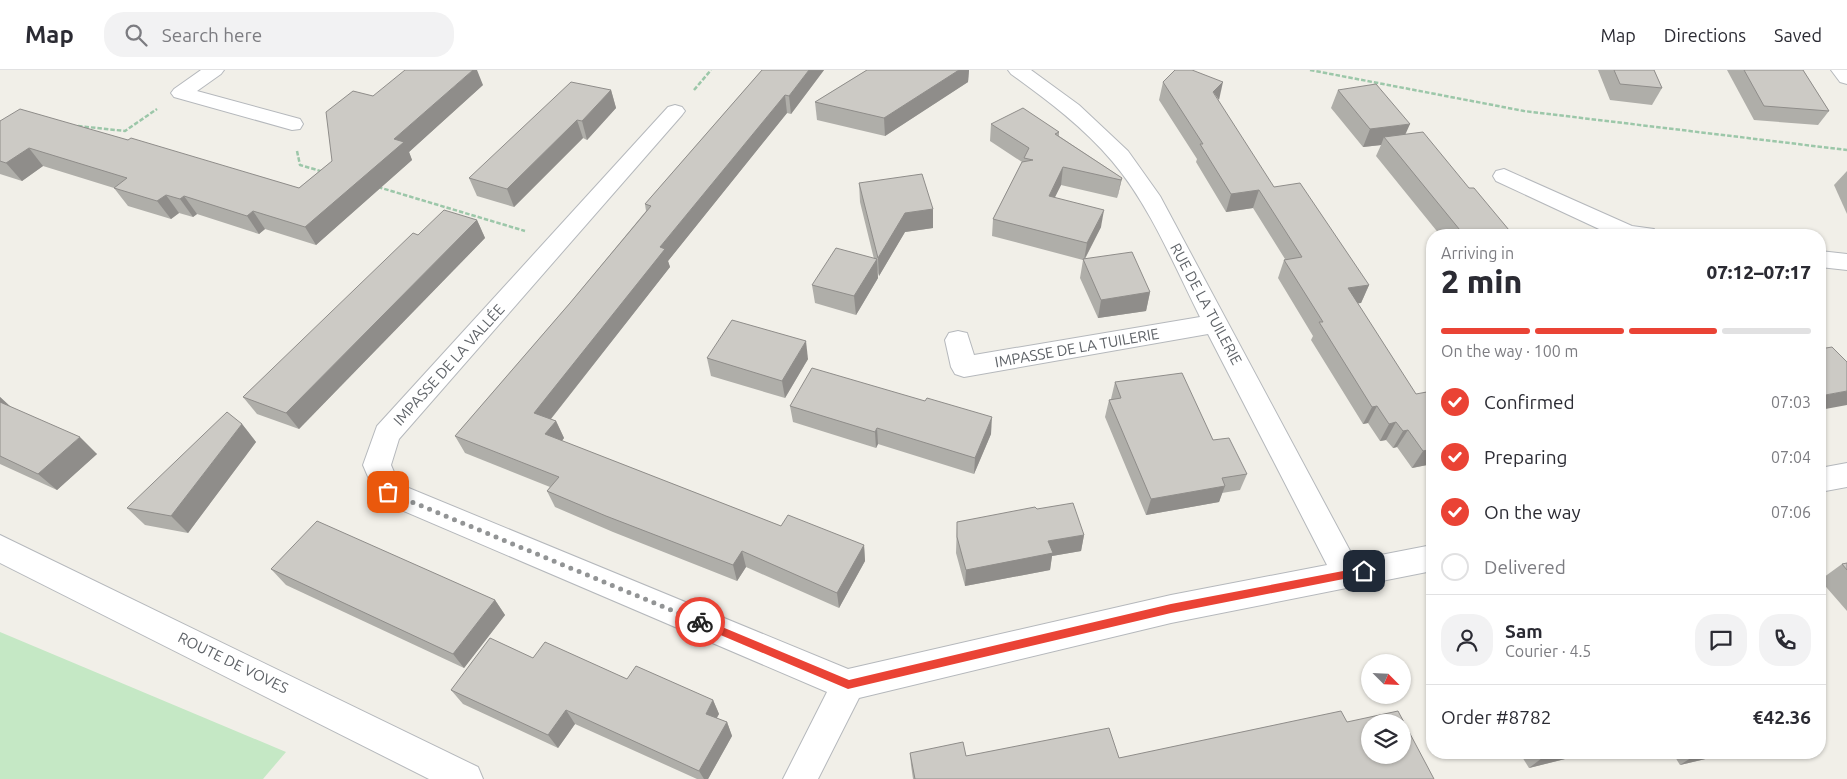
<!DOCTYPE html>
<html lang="en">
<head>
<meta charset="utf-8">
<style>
  body { margin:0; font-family:Ubuntu,sans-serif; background:#f2f2f3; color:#2b2b33; height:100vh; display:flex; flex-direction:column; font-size:19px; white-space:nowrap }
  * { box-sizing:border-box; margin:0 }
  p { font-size:16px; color:#7c7c81 }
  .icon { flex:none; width:28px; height:28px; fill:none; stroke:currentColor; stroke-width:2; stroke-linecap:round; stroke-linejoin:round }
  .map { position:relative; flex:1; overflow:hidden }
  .panel { position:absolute; left:1426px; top:159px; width:400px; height:530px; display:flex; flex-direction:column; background:#fff; border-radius:20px; box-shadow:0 1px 4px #0004 }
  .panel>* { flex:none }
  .needle { width:32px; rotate:114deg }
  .controls { position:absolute; left:1361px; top:584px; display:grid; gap:10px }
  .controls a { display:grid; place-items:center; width:50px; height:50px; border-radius:50%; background:#fff; box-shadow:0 1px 4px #0004; font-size:25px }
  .pin { position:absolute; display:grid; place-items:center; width:42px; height:42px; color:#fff; margin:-21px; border-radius:10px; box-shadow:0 2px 8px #0006 }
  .courier { position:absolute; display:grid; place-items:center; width:50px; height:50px; margin:-25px; border:4px solid #ea4335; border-radius:50%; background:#fff; color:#222; box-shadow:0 1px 6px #0007 }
  .summary em { font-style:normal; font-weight:800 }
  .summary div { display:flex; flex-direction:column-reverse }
  .summary { display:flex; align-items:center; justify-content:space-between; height:85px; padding:0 15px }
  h1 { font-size:32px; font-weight:800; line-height:38px }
  .bar { display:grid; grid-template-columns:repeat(4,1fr); gap:8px 5px; align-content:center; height:60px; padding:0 15px }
  .bar i { height:6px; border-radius:4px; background:#e1e1e2 }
  .bar .active { background:#ea4335 }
  .bar p { grid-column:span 4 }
  .line { display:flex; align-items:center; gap:12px; padding:0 15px; border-top:1px solid #e1e1e2 }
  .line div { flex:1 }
  .round { display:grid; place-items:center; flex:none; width:52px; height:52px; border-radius:20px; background:#f2f2f3 }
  ol { padding:0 15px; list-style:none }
  li { display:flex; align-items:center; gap:15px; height:55px }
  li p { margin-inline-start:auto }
  li .icon { padding:5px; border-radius:50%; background:#ea4335; color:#fff; stroke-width:4 }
  li:last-child { color:#7c7c81 }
  li i { width:28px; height:28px; border:2px solid #e1e1e2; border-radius:50% }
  header { display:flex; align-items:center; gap:30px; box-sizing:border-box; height:70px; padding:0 25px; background:#fff; border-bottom:1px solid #e1e1e2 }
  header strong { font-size:24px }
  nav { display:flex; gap:28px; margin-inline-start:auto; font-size:18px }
  .search { width:350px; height:45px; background:#f2f2f3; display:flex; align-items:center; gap:12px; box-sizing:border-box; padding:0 18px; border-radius:20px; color:#7c7c81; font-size:19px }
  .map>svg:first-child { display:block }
  .green { fill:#c5e8c5 }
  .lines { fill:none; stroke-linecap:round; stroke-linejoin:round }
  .minor-casing { stroke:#b5b8bc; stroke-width:2 }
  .tertiary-casing { stroke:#b5b8bc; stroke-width:2 }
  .path { stroke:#9cc7a9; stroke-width:2.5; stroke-dasharray:4.5 2; stroke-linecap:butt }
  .minor { fill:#fff; fill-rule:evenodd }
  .tertiary { fill:#fff; fill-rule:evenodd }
  .wall { fill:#afaea9 }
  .shaded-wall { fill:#8f8d8a }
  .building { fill:#cccac5; stroke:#8f8d8a; fill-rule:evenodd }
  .route { fill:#ea4335 }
  .done { stroke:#929495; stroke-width:5; stroke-dasharray:0 9 }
  .labels { text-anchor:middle; stroke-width:4; stroke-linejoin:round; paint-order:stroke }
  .street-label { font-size:15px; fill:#5f6368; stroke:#fff }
</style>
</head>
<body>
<header>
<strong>Map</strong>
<div class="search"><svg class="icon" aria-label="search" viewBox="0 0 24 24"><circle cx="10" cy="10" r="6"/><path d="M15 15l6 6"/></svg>Search here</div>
<nav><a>Map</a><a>Directions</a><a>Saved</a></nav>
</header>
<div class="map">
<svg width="1847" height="709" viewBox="0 0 1847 709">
  <rect width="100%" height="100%" fill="#f1efe8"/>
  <path class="green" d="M0,562l286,120 -23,27h-263z"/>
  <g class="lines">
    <g class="minor-casing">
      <g id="minor">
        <path d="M201,0h23l-3,4 -24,17 103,28 3,5 -3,5 -8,1 -118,-33 -3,-4 3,-4z"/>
        <path d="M1008,0h23l48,35 49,46 32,45 195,364 77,-15v26l-261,52 -312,75 -41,81h-35l44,-87 -449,-192 -15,-35 14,-39 291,-319 7,-2 7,2 3,4 -3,4 -283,324 -8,26 8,19 449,185 323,-74 156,-30 -119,-231 -244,43 -9,-3 -4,-7 -6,-27 4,-7 9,-2 9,2 7,22 226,-38c-26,-52 -51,-113 -88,-156 -29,-34 -65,-61 -101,-87z"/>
        <path d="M1831,0h16v14l-7,-2z"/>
        <path d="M1504,99l128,57 22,3 4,6h-46l-116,-54 -3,-5 3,-5z"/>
        <path d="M1820,181l27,3v16l-27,-3z"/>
        <path d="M1847,393v24l-27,5v-24z"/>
      </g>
    </g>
    <g class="tertiary-casing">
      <path id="tertiary" d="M0,465l478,232 5,12h-54l-429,-216z"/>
    </g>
    <g class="path">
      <path d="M1310,0l214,41 323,39"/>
      <path d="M694,20l17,-20"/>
      <path d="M78,56l47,5 32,-22"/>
      <path d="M297,81l3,14 24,7"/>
      <path d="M378,117l147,44"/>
    </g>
    <use href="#minor" class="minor"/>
    <use href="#tertiary" class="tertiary"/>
  </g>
  <g class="wall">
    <path d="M762,0h62l-33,44 -4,-1 -119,148 2,6 -119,152 5,2 8,17 -2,3 219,85 83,19 1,16 -26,47 -93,-41 -9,14 -124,-49 -58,-25 -8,-16 3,-4 -85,-34 -10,-17 115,-133 76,-92 -1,-7z"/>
    <path d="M867,0h102l-1,12 -83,54 -68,-16 -2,-18z"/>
    <path d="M1598,0h56l8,18 -10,17 -42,-5z"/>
    <path d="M1727,0h76l26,41 -11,14 -64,-5z"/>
    <path d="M1163,12l111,105 95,98 -8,18h-4l75,161 -20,4 -15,-21 -4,1 -7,-8 -6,1 -12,-18 -5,1 -52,-84 2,-4 -35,-58 6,-18 1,-1 -32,-51 -27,4 -30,-50 1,-3 -38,-59z"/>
    <path d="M483,15l-74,67 3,8 -96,85 -51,-16 -6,5 -62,-20 -4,3 -14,-4 -8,6 -43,-13 -14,-18 -71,-22 -21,15 -22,-7v-53l128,19 171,48 33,-27 41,-65z"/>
    <path d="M611,20l5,18 -29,32 -4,-2 -69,69 -37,-11 -8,-18z"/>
    <path d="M1338,20l67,44 64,54 40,42 -3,5h-66l-64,-79 5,-11 -18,2 -32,-39z"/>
    <path d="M991,54l68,8v4l63,42 -5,20 -56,-13 -6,12 46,30 -16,32 65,33 -4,19 -48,7 -18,-40 3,-18 -91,-24 1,-17 29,-57 -32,-21z"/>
    <path d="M1847,101v43l-13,-29z"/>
    <path d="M859,113l74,26v19l-28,4 -26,44 -2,-6 1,8 -22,37 -41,-12 -3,-18 62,-26 -14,-57z"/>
    <path d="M477,150l8,18 -186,191 -42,-15 -14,-17 175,-162z"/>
    <path d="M707,288l101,1 -23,39 -74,-22z"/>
    <path d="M1115,312l98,58 34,34 -7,16 -18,3 -3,9 -73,13 -41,-98 4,-17 2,-1z"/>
    <path d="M0,327l11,10 86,47 -40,36 -57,-26z"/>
    <path d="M790,336l201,28 -17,40 -96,-30 -2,4 -83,-26z"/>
    <path d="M242,354l14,18 -68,91 -43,-8 -18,-17z"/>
    <path d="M1037,439l47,26 -3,16 -29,5 -2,14 -85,16 -9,-33 1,-31z"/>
    <path d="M1847,493v48l-27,-31 22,-16z"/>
    <path d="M271,499l224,31 10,15 -41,53 -178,-83z"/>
    <path d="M533,588l180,42 6,14 -3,4 11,4 5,14 -24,43h-11l-122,-55 -17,24 -95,-44 -12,-14z"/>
    <path d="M1347,652l87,57h-521l-2,-14 -1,-12 56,3 153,2z"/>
    <path d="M1519,682h74l-64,16z"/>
    <path d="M1672,682h63l-55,13z"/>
  </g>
  <g class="shaded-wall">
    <path d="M473,0h4l6,15 -74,67 3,8 -96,85 -11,-18 89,-88z"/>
    <path d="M809,0h15l-33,44 -2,-18z"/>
    <path d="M959,0h10l-1,12 -83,54 -1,-18z"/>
    <path d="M1223,12l-4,18 -6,-8z"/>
    <path d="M611,20l5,18 -29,32 -5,-19z"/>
    <path d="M785,25l2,18 -119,148 2,6 -128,163 -8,-17 126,-166z"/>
    <path d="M577,50l6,18 -69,69 -7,-18z"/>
    <path d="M1410,54l-8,18 -18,-5 -3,8 -18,2 7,-18z"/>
    <path d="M29,78l14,18 -21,15 -16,-18z"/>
    <path d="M1063,97l-2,18 -14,28 2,-17z"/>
    <path d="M1122,108l-4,17 -1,3 4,-18z"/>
    <path d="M1259,120l-6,18 -27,4 5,-18z"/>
    <path d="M166,125l13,18 -8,6 -14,-18z"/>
    <path d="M184,126l13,18 -4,3 -13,-18z"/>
    <path d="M933,139v19l-28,4 -26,44 -1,-18 27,-45z"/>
    <path d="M1104,140l-3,17 -17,33 3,-17z"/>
    <path d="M253,141l12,18 -6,5 -12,-18z"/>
    <path d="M477,150l8,18 -186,191 -13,-16z"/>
    <path d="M877,189l1,19 -22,37 -2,-19z"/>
    <path d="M1369,215l-8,18 -21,3 8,-18z"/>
    <path d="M1150,222l-4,19 -48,7 3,-18z"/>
    <path d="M806,271l2,18 -23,39 -3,-17z"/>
    <path d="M1847,321v14l-27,5v-14z"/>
    <path d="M0,327l15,14 -15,-5z"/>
    <path d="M1377,336l-9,17 -5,1 9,-17z"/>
    <path d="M992,347l-1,17 -17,40 1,-16z"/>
    <path d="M556,351l8,17 -11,13 -8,-17z"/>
    <path d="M1396,352l-10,18 -6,1 9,-17z"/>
    <path d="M242,354l14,18 -68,91 -17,-17z"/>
    <path d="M877,358l1,16 -2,4 -1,-16z"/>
    <path d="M1408,360l-11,17 -4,1 10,-17z"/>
    <path d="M80,367l17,17 -40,36 -19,-16z"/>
    <path d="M1432,379v15l-20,4 11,-17z"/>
    <path d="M1225,416l-6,16 -73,13 5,-16z"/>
    <path d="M1084,465l-3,16 -29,5 -2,14 -85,16 1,-16 82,-29z"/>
    <path d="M864,475l1,16 -26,47 -2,-15z"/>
    <path d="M742,481l4,16 -9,14 -4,-16z"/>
    <path d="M495,530l10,15 -41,53 -11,-14z"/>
    <path d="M713,630l6,14 -7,13 -6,-13z"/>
    <path d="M566,640l9,14 -17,24 -10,-13z"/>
    <path d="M727,652l5,14 -24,43h-4l-5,-8z"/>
    <path d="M1557,682h36l-64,16 17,-13z"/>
    <path d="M1700,682h35l-55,13z"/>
  </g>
  <g class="building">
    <path d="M405,0h68l-79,69 10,3 -99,85 -52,-16 -6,5 -63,-20 -4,3 -14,-4 -9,6 -43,-13 13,-10 -98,-30 -23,15 -6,-2v-40l20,-12 108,31 3,-2 168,50 33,-27 -6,-49 27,-21 20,5z"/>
    <path d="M762,0h47l-20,26 -4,-1 -125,152 5,2 -131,164 22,8 -11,13 236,92 7,-11 76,30 -27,48 -95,-42 -9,14 -127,-49 -59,-25 12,-14 -104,-41 115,-133 81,-97 -6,-2z"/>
    <path d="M867,0h92l-75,48 -69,-16z"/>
    <path d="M1175,0h17l31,12 -10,10 61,95 26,-4 69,102 -21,3 68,106 16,-3v58l-9,2 -15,-21 -5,1 -7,-9 -7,2 -12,-18 -5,1 -53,-85h4l-39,-62 18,-3 -43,-67 -28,4 -31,-50h3l-40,-62z"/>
    <path d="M1614,0h40l8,18 -42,-4z"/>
    <path d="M1744,0h59l26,41 -65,-5z"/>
    <path d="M571,12l40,8 -29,31 -5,-1 -70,69 -38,-11z"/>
    <path d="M1376,14l34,40 -40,5 -32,-39z"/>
    <path d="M1023,38l36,24 -4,2 67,44 -1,2 -58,-13 -14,29 55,14 -17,33 -94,-24 29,-57 11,-2 -9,-2 5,-10 -38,-24z"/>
    <path d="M1423,62l46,56h5l35,42 -35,5h-10l-80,-98z"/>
    <path d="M922,104l11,35 -28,4 -27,45 -19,-75z"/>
    <path d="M444,140l33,10 -191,193 -43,-16 170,-164 5,2z"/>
    <path d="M836,178l41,11 -23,37 -42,-11z"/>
    <path d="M1132,182l18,40 -49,8 -18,-41z"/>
    <path d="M732,250l74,21 -24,40 -75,-23z"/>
    <path d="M1832,277l15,15v29l-27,5v-47z"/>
    <path d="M812,298l113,33 2,-3 65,19 -17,41 -98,-30 -2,4 -85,-26z"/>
    <path d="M1182,303l31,67 16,-2 18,36 -25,4 3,8 -74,13 -42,-99 12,-2 -6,-16z"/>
    <path d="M0,332l80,35 -42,37 -38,-18z"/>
    <path d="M227,342l15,12 -71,92 -44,-8z"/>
    <path d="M1073,433l11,32 -36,6 5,12 -87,17 -9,-33v-15l78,-15 2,2z"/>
    <path d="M317,451l178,79 -42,54 -182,-85z"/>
    <path d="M1847,493v7l-5,-6z"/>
    <path d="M490,568l43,20 12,-16 82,37 9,-13 77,34 -7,14 21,8 -28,49 -133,-61 -18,25 -97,-45z"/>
    <path d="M1341,641l6,11 51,-11 36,68h-519l-5,-26 53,-11 3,14 143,-28 10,30zM1370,652h32v33h-32z"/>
    <path d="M1544,682h13l-11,3z"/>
  </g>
  <path class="route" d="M1364,497l5,4 -5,4 -193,38 -323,76 -151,-64 -2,-3 5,-4 3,1 146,61 322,-76z"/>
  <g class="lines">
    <path class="done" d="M388,422l312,130"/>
  </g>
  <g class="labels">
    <g class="street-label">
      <text transform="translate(1206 234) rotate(62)" y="5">RUE DE LA TUILERIE</text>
      <text transform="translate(1077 278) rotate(-10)" y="5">IMPASSE DE LA TUILERIE</text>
      <text transform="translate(449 295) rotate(-48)" y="5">IMPASSE DE LA VALLÉE</text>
      <text transform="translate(233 593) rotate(26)" y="5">ROUTE DE VOVES</text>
    </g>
  </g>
</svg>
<div class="controls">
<a><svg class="needle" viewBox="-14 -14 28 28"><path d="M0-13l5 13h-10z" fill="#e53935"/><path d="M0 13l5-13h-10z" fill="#7c7c81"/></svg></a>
<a><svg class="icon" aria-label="layers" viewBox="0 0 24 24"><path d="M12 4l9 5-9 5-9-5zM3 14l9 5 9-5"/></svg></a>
</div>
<div class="pin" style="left:388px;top:422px;background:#ea580c"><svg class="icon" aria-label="bag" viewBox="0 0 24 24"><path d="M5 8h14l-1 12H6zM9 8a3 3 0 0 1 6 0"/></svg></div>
<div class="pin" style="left:1364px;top:501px;background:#1f2937"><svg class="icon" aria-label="home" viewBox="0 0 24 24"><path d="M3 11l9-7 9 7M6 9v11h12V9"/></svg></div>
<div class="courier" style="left:700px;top:552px"><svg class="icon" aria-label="bike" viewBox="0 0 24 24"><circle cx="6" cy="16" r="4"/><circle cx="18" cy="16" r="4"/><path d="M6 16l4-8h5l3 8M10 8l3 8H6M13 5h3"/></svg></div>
<section class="panel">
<div class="summary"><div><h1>2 min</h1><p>Arriving in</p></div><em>07:12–07:17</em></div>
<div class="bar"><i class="active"></i><i class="active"></i><i class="active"></i><i></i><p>On the way · 100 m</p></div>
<ol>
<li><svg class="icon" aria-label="check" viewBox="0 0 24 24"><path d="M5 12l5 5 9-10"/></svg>Confirmed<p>07:03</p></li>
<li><svg class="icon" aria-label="check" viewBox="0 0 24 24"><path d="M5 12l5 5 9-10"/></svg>Preparing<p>07:04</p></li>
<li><svg class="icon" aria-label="check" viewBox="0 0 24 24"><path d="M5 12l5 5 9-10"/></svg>On the way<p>07:06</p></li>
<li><i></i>Delivered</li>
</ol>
<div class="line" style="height:90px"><a class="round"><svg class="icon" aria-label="person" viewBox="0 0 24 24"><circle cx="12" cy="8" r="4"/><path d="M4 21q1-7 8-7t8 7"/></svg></a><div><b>Sam</b><p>Courier · 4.5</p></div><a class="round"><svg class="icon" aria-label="chat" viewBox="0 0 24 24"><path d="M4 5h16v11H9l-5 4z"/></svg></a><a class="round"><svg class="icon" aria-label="phone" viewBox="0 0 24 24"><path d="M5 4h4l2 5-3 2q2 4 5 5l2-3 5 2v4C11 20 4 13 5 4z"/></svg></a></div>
<div class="line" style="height:65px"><div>Order #8782</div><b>€42.36</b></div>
</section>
</div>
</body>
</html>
